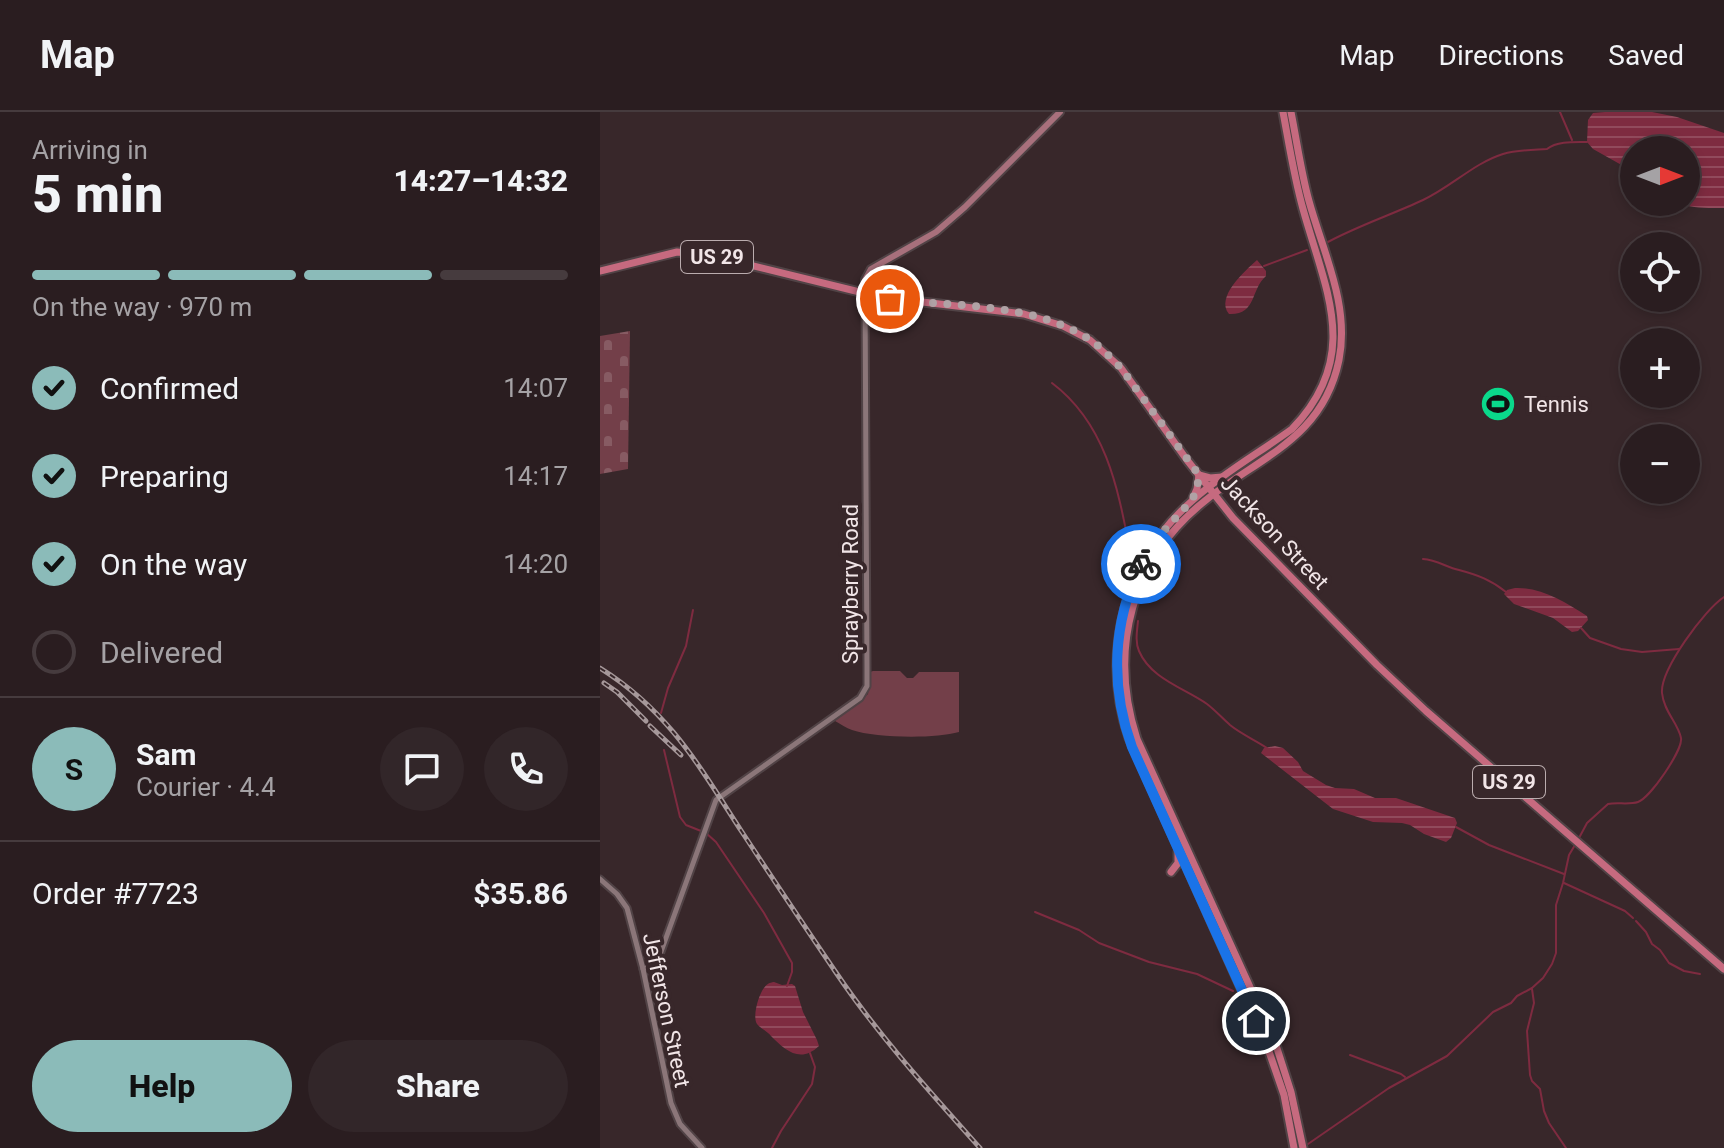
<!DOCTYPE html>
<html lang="en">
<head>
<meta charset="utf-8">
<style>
  body { margin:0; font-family:Roboto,sans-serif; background:#322629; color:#f1f3f6; height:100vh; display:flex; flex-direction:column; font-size:30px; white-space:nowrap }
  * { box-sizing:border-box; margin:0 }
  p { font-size:26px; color:#a5a2a5 }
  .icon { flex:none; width:44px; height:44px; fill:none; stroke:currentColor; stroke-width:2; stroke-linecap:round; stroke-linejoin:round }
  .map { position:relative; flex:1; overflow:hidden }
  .drawer { display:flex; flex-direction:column; background:#2a1d20; width:600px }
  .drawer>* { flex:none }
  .needle { width:52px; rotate:90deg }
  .buttons { position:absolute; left:1020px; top:24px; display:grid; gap:16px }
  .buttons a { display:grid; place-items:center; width:80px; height:80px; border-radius:50%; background:#2a1d20; box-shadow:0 4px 12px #0003,0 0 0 2px #463b3e; font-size:40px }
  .pin { position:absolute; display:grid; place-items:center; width:68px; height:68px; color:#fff; margin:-34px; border:4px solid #fff; border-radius:50%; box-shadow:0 2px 8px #0007 }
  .courier { position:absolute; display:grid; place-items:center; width:80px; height:80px; margin:-40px; border:6px solid #1a73e8; border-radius:50%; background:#fff; color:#222; box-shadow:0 2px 10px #0007 }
  .overview em { font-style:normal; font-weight:800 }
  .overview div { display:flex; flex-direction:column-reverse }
  .overview { display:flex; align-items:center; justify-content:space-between; height:136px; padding:0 32px }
  h1 { font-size:52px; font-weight:800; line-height:60px }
  .bar { display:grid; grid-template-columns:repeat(4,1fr); gap:12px 8px; align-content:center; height:96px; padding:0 32px }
  .bar i { height:10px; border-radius:6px; background:#463b3e }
  .bar .active { background:#8bbbb9 }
  .bar p { grid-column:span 4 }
  .line { display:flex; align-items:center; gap:20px; padding:0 32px; border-top:2px solid #463b3e }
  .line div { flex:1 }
  .round { display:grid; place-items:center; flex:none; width:84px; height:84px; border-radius:42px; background:#322629 }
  ol { padding:0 32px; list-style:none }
  li { display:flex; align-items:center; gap:24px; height:88px }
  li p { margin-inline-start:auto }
  li .icon { padding:8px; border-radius:50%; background:#8bbbb9; color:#111; stroke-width:4 }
  li:last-child { color:#a5a2a5 }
  li i { width:44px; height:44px; border:4px solid #463b3e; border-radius:50% }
  .cta { display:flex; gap:16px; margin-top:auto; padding:16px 32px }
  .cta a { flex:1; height:92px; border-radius:48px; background:#8bbbb9; color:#111; font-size:32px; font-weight:800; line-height:92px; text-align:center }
  .cta a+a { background:#322629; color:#f1f3f6 }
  header { display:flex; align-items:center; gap:48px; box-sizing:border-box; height:112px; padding:0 40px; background:#2a1d20; border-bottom:2px solid #463b3e }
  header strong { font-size:38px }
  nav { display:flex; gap:44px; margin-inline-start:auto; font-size:28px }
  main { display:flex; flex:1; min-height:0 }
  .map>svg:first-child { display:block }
  .cemetery { fill:url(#cemetery-stones) }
  .park { fill:#733f49 }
  .water { fill:url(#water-rules) }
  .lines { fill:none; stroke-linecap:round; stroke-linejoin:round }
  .stream { stroke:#7e2b40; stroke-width:2 }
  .tertiary-casing { stroke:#514346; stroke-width:9 }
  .secondary-casing { stroke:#514346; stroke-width:10 }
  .primary-casing { stroke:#514346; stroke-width:11 }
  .tertiary { stroke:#8b7679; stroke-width:5 }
  .secondary { stroke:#a8707c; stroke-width:6 }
  .primary { stroke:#c66a7f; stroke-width:7 }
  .rail-casing { stroke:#a6989a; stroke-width:5 }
  .rail { stroke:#38272a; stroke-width:2; stroke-dasharray:6; stroke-linecap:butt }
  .done { stroke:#b0a2a5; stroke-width:8; stroke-dasharray:0 14.4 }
  .route { stroke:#1a73e8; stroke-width:10 }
  .labels { text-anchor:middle; stroke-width:8; stroke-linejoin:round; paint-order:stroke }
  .shield { fill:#38272a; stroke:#baacae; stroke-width:2 }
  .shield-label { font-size:20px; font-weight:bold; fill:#f1e5e7 }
  .poi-label { font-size:22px; fill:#f1e5e7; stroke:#38272a; text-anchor:start }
  .street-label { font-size:22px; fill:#f1e5e7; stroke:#38272a }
</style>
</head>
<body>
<header>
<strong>Map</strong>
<nav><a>Map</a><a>Directions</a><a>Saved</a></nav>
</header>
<main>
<section class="drawer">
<div class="overview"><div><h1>5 min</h1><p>Arriving in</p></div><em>14:27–14:32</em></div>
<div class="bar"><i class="active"></i><i class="active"></i><i class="active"></i><i></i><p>On the way · 970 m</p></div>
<ol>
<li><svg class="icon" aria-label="check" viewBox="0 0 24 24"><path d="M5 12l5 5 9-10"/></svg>Confirmed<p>14:07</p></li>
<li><svg class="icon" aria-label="check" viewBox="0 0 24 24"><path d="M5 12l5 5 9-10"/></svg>Preparing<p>14:17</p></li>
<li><svg class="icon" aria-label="check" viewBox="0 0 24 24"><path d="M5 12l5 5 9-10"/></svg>On the way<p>14:20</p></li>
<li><i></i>Delivered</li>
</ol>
<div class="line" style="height:144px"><b class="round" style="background:#8bbbb9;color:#111">S</b><div><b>Sam</b><p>Courier · 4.4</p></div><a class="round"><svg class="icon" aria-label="chat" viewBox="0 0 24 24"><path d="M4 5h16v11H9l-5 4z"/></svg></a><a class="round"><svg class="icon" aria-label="phone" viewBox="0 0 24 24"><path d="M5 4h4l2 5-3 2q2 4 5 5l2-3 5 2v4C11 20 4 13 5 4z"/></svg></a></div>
<div class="line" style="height:104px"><div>Order #7723</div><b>$35.86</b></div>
<div class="cta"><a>Help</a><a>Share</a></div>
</section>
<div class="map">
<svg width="1124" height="1036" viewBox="0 0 1124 1036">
  <defs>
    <pattern id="cemetery-stones" width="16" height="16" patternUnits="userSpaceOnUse" patternTransform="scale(2)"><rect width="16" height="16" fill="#733f49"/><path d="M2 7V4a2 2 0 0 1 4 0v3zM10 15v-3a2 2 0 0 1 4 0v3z" fill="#875b63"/></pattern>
    <pattern id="water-rules" width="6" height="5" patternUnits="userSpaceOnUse" patternTransform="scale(2)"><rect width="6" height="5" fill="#7e2b40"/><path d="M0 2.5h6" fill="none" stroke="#914a5c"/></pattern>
  </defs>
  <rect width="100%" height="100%" fill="#38272a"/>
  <path class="cemetery" d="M30,219l-2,138 -28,5v-138z"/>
  <path class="park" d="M273,559h27l7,7h6l6,-6h40v60c-24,7 -84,6 -107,-2 -6,-2 -11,-6 -17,-9l33,-27 2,-22z"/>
  <g class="water">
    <path d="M1005,0h47l25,5 47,16v75c-15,0 -34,1 -47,-6h9v-52h-52v22l-41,-23 -6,-7 1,-22 5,-7z"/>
    <path d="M657,148l9,11v5c-16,14 -9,39 -37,38 -14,-17 16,-43 28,-54z"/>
    <path d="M915,476c26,-1 50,14 72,28l1,4 -10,11 -6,1 -19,-14 -39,-14 -10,-10 3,-4z"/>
    <path d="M675,634l8,2 15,14 5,9 23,14 9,3 19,1 21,9h21l59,20 2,5 -6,15 -5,4 -22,-8 -14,-9 -8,-2 -29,-1 -40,-13 -72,-56 3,-5z"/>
    <path d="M174,870l8,3 10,-1 3,2 8,26 14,28 2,6c-19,18 -34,4 -48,-10 -3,-4 -11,-8 -14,-12 -5,-8 2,-30 7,-36 4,-5 5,-5 10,-6z"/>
  </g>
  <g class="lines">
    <g class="stream">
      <path d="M960,0l12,28"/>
      <path d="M726,131c31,-17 65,-28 97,-43 28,-13 51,-37 80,-46 14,-4 29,-4 44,-5 10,-8 27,-7 40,-7"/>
      <path d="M664,154l43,-16"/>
      <path d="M452,271c57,43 67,112 80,178"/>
      <path d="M823,447c14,1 23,8 36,11 19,5 32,10 47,22"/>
      <path d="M538,509c-1,10 -3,21 1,30 12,28 45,37 68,53 8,6 15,14 23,21 11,9 25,15 37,23"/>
      <path d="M981,516l9,10 31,11 21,3 37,-3"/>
      <path d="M61,601l7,-25 18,-42 7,-36"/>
      <path d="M64,638l16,67 6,8 15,6"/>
      <path d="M856,715l33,18 75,29"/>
      <path d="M106,721l10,9 48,71 28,50v9l-5,14"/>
      <path d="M979,726l8,-15 21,-19c9,-2 21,1 30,-2 12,-4 45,-52 43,-64 -3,-15 -17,-26 -19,-45 -2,-23 43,-84 62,-96"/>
      <path d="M964,771l61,28 8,7"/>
      <path d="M435,800l44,18 20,13 50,19 48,12 36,17"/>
      <path d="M1036,809l10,11 6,12 8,6 9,13 15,8 16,3"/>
      <path d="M932,877l2,14 -7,28 3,44 2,6 8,8 4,22 5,12 17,25"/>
      <path d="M750,943l51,19 4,3"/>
      <path d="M708,1032l81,-56 58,-32 46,-44 18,-9 6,-7 15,-8 11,-10 9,-14 4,-11v-48l7,-22 6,-28 6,-10"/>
      <path d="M172,1036l9,-17 31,-47 3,-17 -5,-14"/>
    </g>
    <g class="tertiary-casing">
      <g id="tertiary">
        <path d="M0,767l17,15 10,14 16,61 28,134 9,21 22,24"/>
        <path d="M43,857l11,-4 4,-5 58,-160 144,-102 7,-12v-18l-2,-374"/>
      </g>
    </g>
    <g class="secondary-casing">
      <path id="secondary" d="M265,182v-14l6,-11 65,-37 29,-25 95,-95"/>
    </g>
    <g class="primary-casing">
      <g id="primary">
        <path d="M683,0c6,32 11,65 20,97 23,83 59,147 -11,220 -33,24 -69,44 -99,71 -68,59 -93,153 -64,238l138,308 17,49 10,53"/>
        <path d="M691,0c6,30 10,60 18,89 14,51 41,104 30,159 -16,78 -78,96 -133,140 -75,59 -98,150 -69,239l138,303 16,50 12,56"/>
        <path d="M0,159l77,-19 32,3 171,42 144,17 39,12 27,14 31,28 66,92 46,58 144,147 49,46 298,258"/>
        <path d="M593,386l4,-9 2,-14 11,3 12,-1"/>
        <path d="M571,760l7,-9v-11"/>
      </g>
    </g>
    <use href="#tertiary" class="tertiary"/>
    <use href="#secondary" class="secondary"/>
    <use href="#primary" class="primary"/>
    <g class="rail-casing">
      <g id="rail">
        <path d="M0,556c69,43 99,98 142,164 31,47 63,95 95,142 42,62 93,118 143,174"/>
        <path d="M4,571l13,9 29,29"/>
        <path d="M50,614l31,29"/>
      </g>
    </g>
    <use href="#rail" class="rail"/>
  </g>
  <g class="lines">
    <path class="done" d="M290,187c65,8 141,3 199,40 12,8 22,19 32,29l78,107 -2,14 -5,11 -31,34 -20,30"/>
    <path class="route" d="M541,452c-29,59 -31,123 -9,183l124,274"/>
  </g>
  <defs>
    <g id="stadium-disc" transform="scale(1.8)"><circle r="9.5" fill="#0ad98b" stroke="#38272a"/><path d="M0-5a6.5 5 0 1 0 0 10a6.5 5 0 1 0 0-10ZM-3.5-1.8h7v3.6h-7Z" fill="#111"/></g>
  </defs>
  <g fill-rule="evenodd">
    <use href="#stadium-disc" x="898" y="292"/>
  </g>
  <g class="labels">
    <g class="shield">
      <rect x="81" y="129" width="72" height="32" rx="6"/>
      <rect x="873" y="654" width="72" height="32" rx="6"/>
    </g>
    <g class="shield-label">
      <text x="117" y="152">US 29</text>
      <text x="909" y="677">US 29</text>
    </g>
    <g class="poi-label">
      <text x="924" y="300">Tennis</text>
    </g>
    <g class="street-label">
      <text transform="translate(675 420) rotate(47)" y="8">Jackson Street</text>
      <text transform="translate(250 472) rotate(-90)" y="8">Sprayberry Road</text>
      <text transform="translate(67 898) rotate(78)" y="8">Jefferson Street</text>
    </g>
  </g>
</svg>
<div class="buttons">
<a><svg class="needle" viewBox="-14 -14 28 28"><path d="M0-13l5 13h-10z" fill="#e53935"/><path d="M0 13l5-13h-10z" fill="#a5a2a5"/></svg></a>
<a><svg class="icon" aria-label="locate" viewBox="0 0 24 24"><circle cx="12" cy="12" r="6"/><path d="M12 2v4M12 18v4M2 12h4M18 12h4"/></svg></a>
<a>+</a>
<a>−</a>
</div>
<div class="pin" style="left:290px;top:187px;background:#ea580c"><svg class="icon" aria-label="bag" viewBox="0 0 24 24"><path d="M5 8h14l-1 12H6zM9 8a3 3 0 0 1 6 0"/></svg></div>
<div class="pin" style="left:656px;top:909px;background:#1f2937"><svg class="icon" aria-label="home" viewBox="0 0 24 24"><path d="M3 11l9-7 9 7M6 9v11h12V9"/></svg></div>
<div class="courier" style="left:541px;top:452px"><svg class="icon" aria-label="bike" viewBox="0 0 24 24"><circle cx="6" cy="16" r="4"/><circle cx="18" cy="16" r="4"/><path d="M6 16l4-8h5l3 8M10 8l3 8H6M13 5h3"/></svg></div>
</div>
</main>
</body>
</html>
